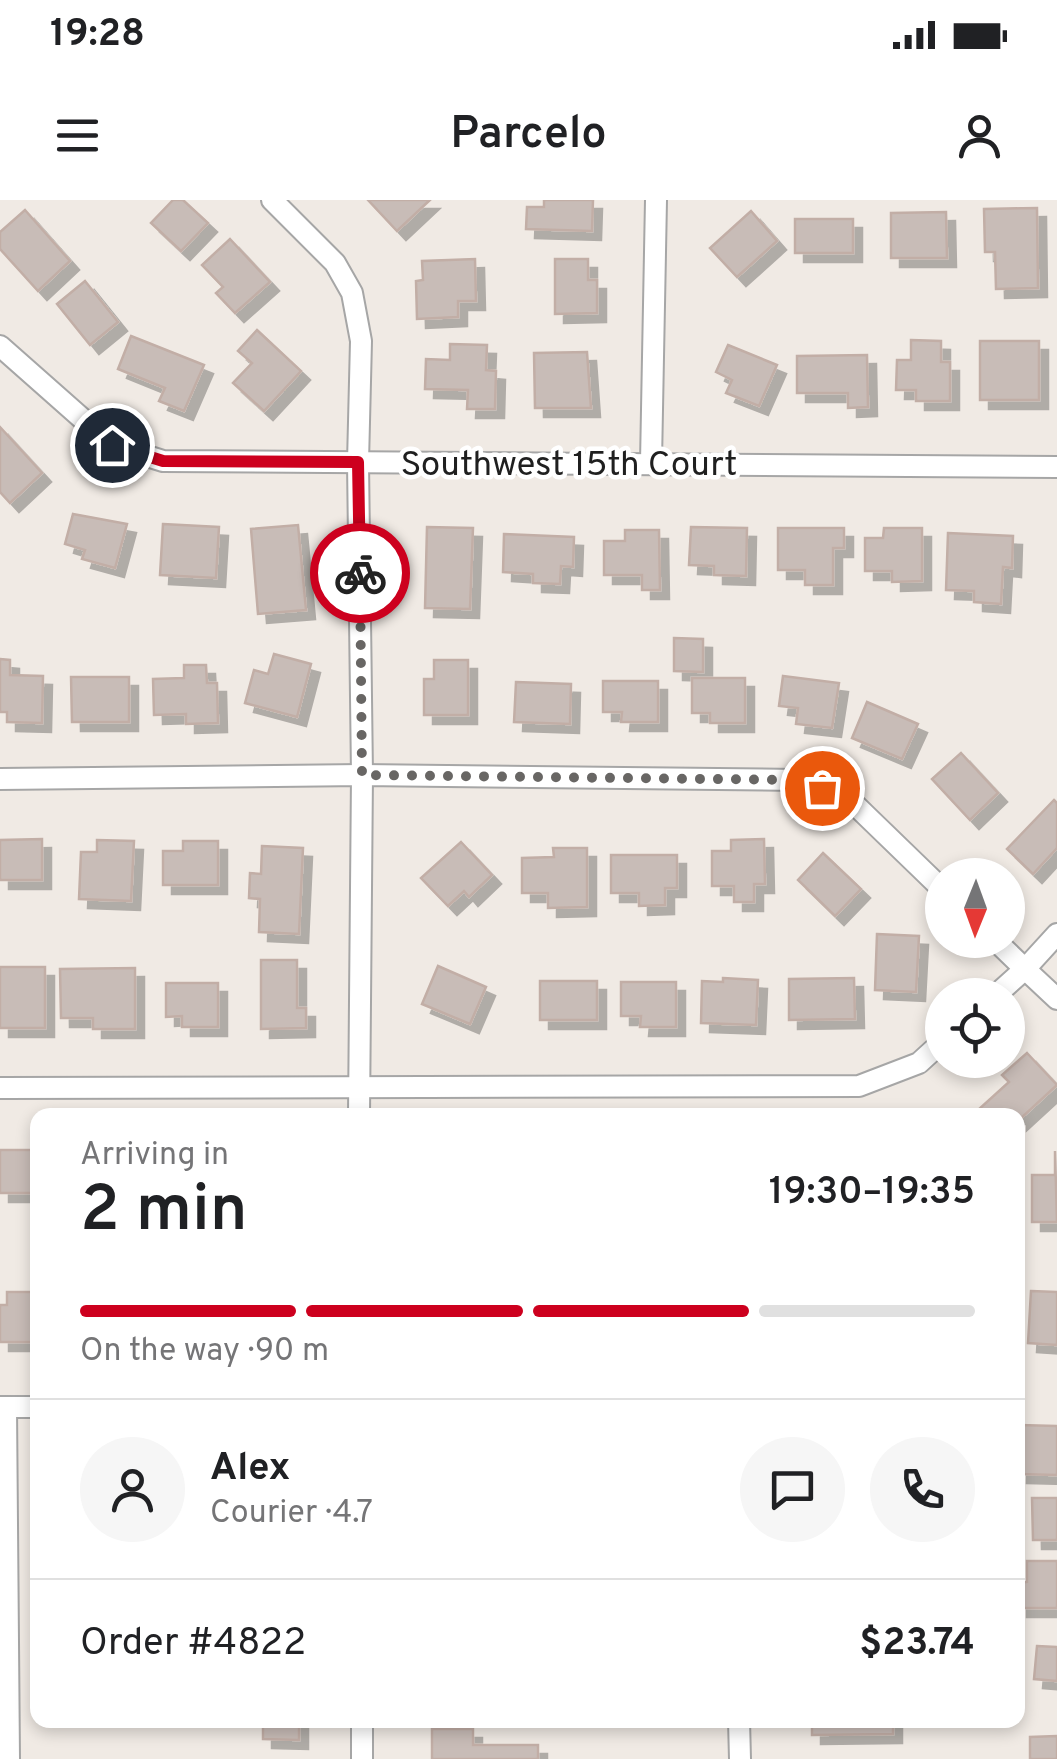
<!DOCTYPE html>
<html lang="en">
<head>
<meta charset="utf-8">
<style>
  body { margin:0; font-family:Overpass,sans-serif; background:#f6f6f6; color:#202124; height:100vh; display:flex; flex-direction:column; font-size:38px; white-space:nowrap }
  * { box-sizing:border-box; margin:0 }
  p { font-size:32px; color:#757577 }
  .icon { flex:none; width:55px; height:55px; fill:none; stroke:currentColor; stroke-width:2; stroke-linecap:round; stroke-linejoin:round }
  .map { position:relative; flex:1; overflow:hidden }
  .side { position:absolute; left:30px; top:908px; width:995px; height:620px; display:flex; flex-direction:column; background:#fff; border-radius:20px; box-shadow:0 5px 15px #0003 }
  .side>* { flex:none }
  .needle { width:65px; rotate:181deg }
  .fabs { position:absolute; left:925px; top:658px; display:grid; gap:20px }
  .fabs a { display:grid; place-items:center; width:100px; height:100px; border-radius:50%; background:#fff; box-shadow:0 5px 15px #0003; font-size:50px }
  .pin { position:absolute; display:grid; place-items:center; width:85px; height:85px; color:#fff; margin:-42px; border:5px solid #fff; border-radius:50%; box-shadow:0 2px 10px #0007 }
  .courier { position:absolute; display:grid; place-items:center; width:100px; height:100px; margin:-50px; border:8px solid #cd001e; border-radius:50%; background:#fff; color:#222; box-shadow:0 2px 12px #0007 }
  .headline em { font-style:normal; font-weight:600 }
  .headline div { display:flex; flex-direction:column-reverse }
  .headline { display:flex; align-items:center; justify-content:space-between; height:170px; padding:0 50px }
  h1 { font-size:65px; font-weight:600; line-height:75px }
  .bar { display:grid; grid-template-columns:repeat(4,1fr); gap:15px 10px; align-content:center; height:120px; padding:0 50px }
  .bar i { height:12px; border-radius:8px; background:#e0e0e0 }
  .bar .current { background:#cd001e }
  .bar p { grid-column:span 4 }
  .line { display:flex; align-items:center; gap:25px; padding:0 50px; border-top:2px solid #e0e0e0 }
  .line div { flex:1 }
  .round { display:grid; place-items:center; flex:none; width:105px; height:105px; border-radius:52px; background:#f6f6f6 }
  .status { display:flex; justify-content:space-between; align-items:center; height:70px; padding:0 50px; background:#fff; direction:ltr }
  .status svg { height:28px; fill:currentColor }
  header { display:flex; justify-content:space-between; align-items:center; height:130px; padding:0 50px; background:#fff; font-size:45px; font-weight:600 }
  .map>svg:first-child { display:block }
  .building { fill:#c8bcb7; stroke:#c2aea6; stroke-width:2.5; filter:url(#shadow) }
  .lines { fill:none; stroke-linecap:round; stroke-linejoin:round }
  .street-casing { stroke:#a6a6a6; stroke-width:24 }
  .street { stroke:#fff; stroke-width:20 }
  .done { stroke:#686664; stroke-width:10; stroke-dasharray:0 18 }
  .route { stroke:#cd001e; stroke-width:12 }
  .labels { text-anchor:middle; stroke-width:9; stroke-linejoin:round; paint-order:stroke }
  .street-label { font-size:35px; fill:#1f1f1f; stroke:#fff }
</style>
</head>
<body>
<div class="status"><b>19:28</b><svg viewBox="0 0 49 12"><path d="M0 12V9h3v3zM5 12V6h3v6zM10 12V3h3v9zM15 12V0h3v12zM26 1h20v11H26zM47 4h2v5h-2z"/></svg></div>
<header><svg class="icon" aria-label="menu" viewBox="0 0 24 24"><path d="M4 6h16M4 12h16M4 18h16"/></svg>Parcelo<svg class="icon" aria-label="person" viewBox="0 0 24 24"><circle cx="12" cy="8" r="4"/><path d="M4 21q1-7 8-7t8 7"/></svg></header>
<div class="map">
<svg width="1057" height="1559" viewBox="0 0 1057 1559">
  <defs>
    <filter id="shadow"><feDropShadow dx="9" dy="9" stdDeviation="0" flood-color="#0004"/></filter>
  </defs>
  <rect width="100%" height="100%" fill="#f0eae4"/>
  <g class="building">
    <path d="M173,0h10l25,23 -27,28 -30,-28z"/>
    <path d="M368,0h62l-33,31z"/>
    <path d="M544,0h49l-1,31 -66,-2 1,-22h17z"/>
    <path d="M1037,8l1,80 -42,1 -1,-37h-10l-1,-43z"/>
    <path d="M25,10l45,51 -32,30 -38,-42v-17z"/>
    <path d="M751,11l26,30 -40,36 -27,-29z"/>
    <path d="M946,12l1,46h-56v-45z"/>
    <rect x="795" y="19" width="58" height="34"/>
    <path d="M230,39l40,43 -35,31 -19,-20 7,-6 -21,-22z"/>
    <path d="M475,59l1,42h-18v16l-41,2 -1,-38 7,-1 -1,-19z"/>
    <path d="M555,59h33v21h9v33l-42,1z"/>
    <path d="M85,81l33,41 -28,23 -33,-41z"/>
    <path d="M257,130l44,41 -37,40 -31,-28 19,-20 -14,-12z"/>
    <path d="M131,136l73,29 -20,46 -25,-10 6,-13 -47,-19z"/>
    <path d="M911,140l30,1v21h9v39h-34v-11h-20l1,-30h14z"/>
    <rect x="980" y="141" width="59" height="59"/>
    <path d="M450,144l37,1 -1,25 10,1 -1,38h-28l1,-19 -43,-1 1,-30 24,1z"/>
    <path d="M728,145l49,20 -18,41 -33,-13 6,-13 -16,-8z"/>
    <path d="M587,152l4,56h-56l-1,-55z"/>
    <path d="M867,155l1,52 -20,1v-15h-51v-37z"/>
    <path d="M0,227l42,46 -32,30 -10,-11z"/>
    <path d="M73,314l54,10 -12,44 -33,-9 3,-9 -20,-6z"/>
    <path d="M163,324l56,3 -3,51 -56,-3z"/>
    <path d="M298,325l8,85 -48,4 -7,-85z"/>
    <path d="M427,327l46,1 -3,81 -45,-1z"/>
    <path d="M691,327l56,1 -1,48 -32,-1v-9l-25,-1z"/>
    <path d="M778,328h66v20h-11v37h-28v-15h-27z"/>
    <path d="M884,328h38v53l-30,1v-11h-27v-33h18z"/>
    <path d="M625,330h34l1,60h-18v-15h-38v-34h21z"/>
    <path d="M948,333l65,3 -1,32 -9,-1 -2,37 -27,-2v-11l-28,-1z"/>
    <path d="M504,334l70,3 -1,30 -12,-1 -1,18 -27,-1v-9l-30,-2z"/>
    <path d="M674,438l29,1v33l-29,-1z"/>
    <path d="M274,454l37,10 -14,53 -52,-14 9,-33 14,4z"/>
    <path d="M0,459l10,1v15l33,1 -1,47 -35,-1v-10h-7z"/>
    <path d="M434,460h34v55h-44v-36h10z"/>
    <path d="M184,465h22l1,18h10l1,40 -32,1v-10l-32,1 -1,-36 31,-1z"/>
    <path d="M783,476l56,7 -7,45 -36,-4 2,-16 -19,-2z"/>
    <path d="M71,477h58v45h-57z"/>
    <path d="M692,478h53v45h-35v-10h-18z"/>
    <path d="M603,481h55v41h-37l1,-10h-19z"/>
    <path d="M516,482l55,2 -1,40 -56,-2z"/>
    <path d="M867,502l51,22 -16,35 -50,-21z"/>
    <path d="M961,553l37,40 -28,27 -38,-41z"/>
    <path d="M1054,600l3,3v45l-24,26 -26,-25z"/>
    <path d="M42,639v41h-42v-40z"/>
    <path d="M764,639l1,45h-11v18h-20v-16h-22v-35h19v-11z"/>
    <path d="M97,640l37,1 -3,60 -52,-2 2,-47h16z"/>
    <path d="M183,641h35v44h-55v-34h20z"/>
    <path d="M461,642l31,33 -23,22 -5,-6 -16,15 -27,-28z"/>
    <path d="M262,646l41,2 -4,86 -40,-2 1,-33 -11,-1 1,-25 11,1z"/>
    <path d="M553,648h34v59l-39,1v-15h-26v-35l32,-1z"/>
    <path d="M823,653l38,36 -26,27 -37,-36z"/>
    <path d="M611,655h66v33h-12v17l-26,1v-13h-28z"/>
    <path d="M877,734l42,2 -3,56 -41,-2z"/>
    <path d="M261,760h36v48h9v20l-45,1z"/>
    <path d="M438,766l48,21 -16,37 -48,-20z"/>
    <rect x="0" y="767" width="45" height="61"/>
    <path d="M135,768v61h-42v-11h-32l-1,-49z"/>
    <path d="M723,778l35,2 -2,45 -55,-2 1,-42 21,1z"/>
    <path d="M854,778l1,41 -66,1v-41z"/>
    <rect x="540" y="781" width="57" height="39"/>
    <path d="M621,782h55v45h-36l1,-11h-20z"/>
    <path d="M166,783h52v44h-36v-11l-16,1z"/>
    <path d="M1027,853l30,32 -39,36v-6h-35l-5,-5 31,-28 -7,-7z"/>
    <rect x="0" y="950" width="32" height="43"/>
    <path d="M1055,951l2,71h-25v-47h23z"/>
    <path d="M1031,1091l26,1v53l-29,-2z"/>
    <path d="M7,1092h27l4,50h-38v-37h7z"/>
    <path d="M1019,1225l38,1v49l-39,-1z"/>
    <path d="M1032,1298h25v42h-24z"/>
    <path d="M1027,1361h30v47h-39v-25l9,-1z"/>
    <path d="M1037,1446l20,1v34l-23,-2z"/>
    <path d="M263,1520h36v20l-36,-1z"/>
    <path d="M812,1520h81v14l-81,1z"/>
    <path d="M432,1529h41v16h65v14h-106z"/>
    <path d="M1057,1536v23h-27v-22z"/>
  </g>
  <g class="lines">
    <g class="street-casing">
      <g id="street">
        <path d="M272,0l63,63 17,30 9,48 -3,121 4,313 -3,340"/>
        <path d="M0,146l112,99 51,16 894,6"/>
        <path d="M651,262l5,-262"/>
        <path d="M0,579l362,-4 435,5 50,17 95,92"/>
        <path d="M1057,734l-32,35 32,30"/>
        <path d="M995,740l30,29 -29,26"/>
        <path d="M0,888l859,-2 60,-23 23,-21"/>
        <path d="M0,1207h38"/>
        <path d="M6,1207l3,352"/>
        <path d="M362,1520v39"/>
        <path d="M739,1520l1,39"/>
      </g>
    </g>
    <use href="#street" class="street"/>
  </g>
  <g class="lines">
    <path class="done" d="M360,373l2,202 435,5 25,8"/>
    <path class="route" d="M112,245l51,16 195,1 2,111"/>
  </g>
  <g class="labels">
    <g class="street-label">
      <text x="569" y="275">Southwest 15th Court</text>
    </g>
  </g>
</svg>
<div class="fabs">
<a><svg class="needle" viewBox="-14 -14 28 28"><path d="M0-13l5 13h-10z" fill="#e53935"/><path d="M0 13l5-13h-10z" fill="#757577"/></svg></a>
<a><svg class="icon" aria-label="locate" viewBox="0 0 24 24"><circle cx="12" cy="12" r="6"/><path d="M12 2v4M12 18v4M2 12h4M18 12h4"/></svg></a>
</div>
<div class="pin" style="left:822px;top:588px;background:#ea580c"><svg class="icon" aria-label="bag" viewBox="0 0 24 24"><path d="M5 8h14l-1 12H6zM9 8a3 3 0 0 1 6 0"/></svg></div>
<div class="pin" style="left:112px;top:245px;background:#1f2937"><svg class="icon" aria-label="home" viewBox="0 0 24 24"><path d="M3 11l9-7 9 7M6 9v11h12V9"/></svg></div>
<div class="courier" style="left:360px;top:373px"><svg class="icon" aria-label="bike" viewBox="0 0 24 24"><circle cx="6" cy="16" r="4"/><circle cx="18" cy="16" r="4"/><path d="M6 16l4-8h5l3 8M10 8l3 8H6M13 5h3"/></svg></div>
<section class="side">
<div class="headline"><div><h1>2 min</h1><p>Arriving in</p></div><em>19:30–19:35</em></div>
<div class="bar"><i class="current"></i><i class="current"></i><i class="current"></i><i></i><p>On the way · 90 m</p></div>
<div class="line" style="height:180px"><a class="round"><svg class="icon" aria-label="person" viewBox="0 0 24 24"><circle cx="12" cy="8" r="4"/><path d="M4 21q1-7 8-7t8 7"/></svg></a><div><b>Alex</b><p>Courier · 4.7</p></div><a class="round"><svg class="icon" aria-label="chat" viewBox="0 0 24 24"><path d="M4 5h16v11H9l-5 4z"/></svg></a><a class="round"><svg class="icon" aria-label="phone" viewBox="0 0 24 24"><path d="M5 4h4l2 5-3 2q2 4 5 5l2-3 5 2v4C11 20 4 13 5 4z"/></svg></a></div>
<div class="line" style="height:130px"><div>Order #4822</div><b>$23.74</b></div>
</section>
</div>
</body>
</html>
